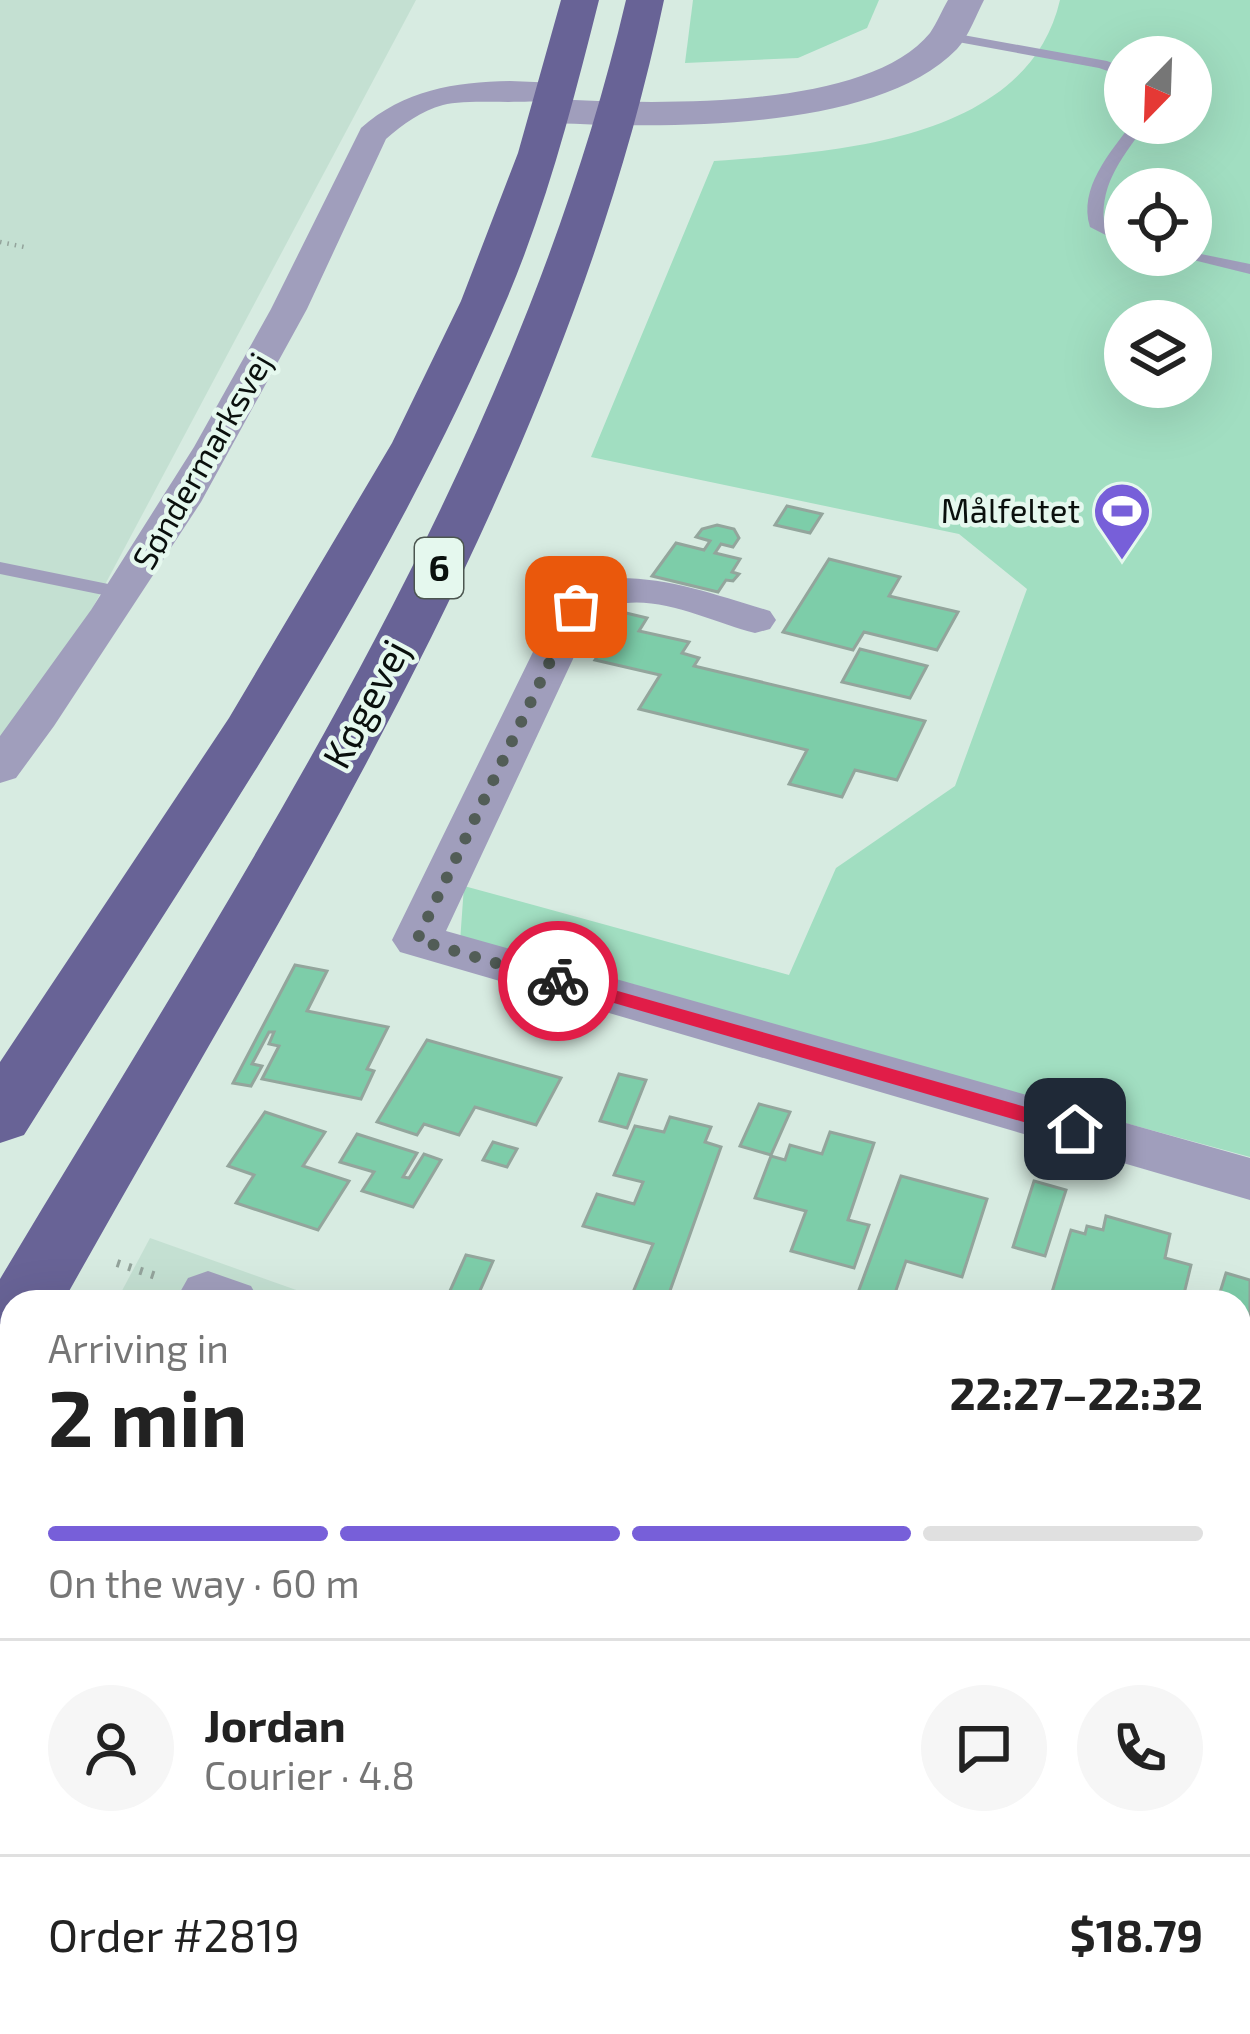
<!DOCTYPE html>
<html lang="en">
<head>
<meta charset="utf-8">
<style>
  body { margin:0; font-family:"Exo 2",sans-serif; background:#f6f6f6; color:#222; height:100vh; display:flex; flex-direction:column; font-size:45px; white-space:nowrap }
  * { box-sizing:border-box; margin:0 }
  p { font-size:39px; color:#767676 }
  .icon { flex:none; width:66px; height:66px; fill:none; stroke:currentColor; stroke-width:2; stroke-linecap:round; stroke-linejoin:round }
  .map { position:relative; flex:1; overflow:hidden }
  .drawer { position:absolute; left:0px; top:1290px; width:1251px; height:744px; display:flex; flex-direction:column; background:#fff; border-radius:36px 36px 0 0; box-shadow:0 12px 48px #0002 }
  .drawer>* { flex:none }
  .needle { width:78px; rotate:203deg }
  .controls { position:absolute; left:1104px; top:36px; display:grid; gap:24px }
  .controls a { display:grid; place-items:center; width:108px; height:108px; border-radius:50%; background:#fff; box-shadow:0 12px 48px #0002; font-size:60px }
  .pin { position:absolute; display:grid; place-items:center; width:102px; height:102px; color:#fff; margin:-51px; border-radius:24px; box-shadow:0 6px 18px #0006 }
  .courier { position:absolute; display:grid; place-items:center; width:120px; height:120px; margin:-60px; border:9px solid #e11d48; border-radius:50%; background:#fff; color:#222; box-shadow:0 3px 15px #0007 }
  .overview em { font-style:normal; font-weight:700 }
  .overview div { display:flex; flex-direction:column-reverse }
  .overview { display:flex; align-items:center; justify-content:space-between; height:204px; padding:0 48px }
  h1 { font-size:78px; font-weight:700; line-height:90px }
  .bar { display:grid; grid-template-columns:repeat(4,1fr); gap:18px 12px; align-content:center; height:144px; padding:0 48px }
  .bar i { height:15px; border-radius:9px; background:#e0e0e0 }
  .bar .current { background:#775fd9 }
  .bar p { grid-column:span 4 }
  .line { display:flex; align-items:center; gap:30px; padding:0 48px; border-top:3px solid #e0e0e0 }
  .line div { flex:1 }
  .round { display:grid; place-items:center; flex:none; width:126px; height:126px; border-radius:63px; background:#f6f6f6 }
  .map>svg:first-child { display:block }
  .built { fill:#c4e0d2 }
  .green { fill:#a1dec1; fill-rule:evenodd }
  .building { fill:#7dcda9; stroke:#93a59c; stroke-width:3 }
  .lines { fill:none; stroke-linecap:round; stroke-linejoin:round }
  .path-far2 { stroke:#93a39b; stroke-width:4.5; stroke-dasharray:1.5 6; stroke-linecap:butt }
  .path-far1 { stroke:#93a39b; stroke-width:8; stroke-dasharray:3 9; stroke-linecap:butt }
  .path { stroke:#93a39b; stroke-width:9; stroke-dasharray:4.5 12; stroke-linecap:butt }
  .service { fill:#a09ebc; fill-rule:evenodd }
  .minor { fill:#a09ebc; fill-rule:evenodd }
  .tertiary { fill:#a09ebc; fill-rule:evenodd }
  .primary { fill:#686396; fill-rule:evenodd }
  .route { fill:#e11d48 }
  .done { stroke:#525d57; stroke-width:12; stroke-dasharray:0 21.6 }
  .labels { text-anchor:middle; stroke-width:9; stroke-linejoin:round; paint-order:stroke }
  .far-street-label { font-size:33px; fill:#0a100d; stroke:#e5f8ee }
  .far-poi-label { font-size:33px; fill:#0a100d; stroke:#e5f8ee; text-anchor:end }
  .shield { fill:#e5f8ee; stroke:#4c5650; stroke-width:3 }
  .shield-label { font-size:36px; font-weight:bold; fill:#0a100d }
  .street-label { font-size:39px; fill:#0a100d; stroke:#e5f8ee }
</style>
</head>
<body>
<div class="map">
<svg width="1250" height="2034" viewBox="0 0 1250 2034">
  <rect width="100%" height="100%" fill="#d7ebe1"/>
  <g class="built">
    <path d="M0,0h416l-416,782z"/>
    <path d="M150,1238l180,64h-214z"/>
    <path d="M12,1503v519h1227v-395l11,4v403h-1250v-508z"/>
  </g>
  <g class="green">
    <path d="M693,0h186l-12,28 -69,30 -113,5z"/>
    <path d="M1060,0h190v1157l-790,-215 4,-56 325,89 47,-107 119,-82 72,-197 -68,-55 -368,-77 123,-296c118,-9 313,-18 346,-161zM1125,57h66v66h-66zM1125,189h66v66h-66zM1125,321h66v66h-66z"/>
  </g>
  <g class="building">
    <path d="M787,506l35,8 -12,19 -35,-8z"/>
    <path d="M717,525l17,4 5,9 -6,9 -12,-3 -6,9 25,6 -8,13 7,2 -6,7 -7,-1 -8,12 -66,-16 24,-33 28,7 6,-9 -14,-4 6,-8z"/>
    <path d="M829,559l71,18 -11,19 69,16 -21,38 -73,-18 -11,18 -70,-18z"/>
    <path d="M626,613l21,5 -8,13 50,11 -7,11 17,5 -5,8 231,55 -28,59 -42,-10 -13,27 -53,-13 18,-34 -168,-41 21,-34 -65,-15z"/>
    <path d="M860,649l67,17 -17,32 -68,-16z"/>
    <path d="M295,965l32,6 -20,40 81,16 -21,42 7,2 -13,28 -99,-20 17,-33 -10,-2 5,-12h-5l-17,32 10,2 -11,20 -18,-3z"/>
    <path d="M427,1040l134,38 -25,47 -61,-18 -16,28 -35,-11 -7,11 -40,-13z"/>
    <path d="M619,1074l27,6 -19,48 -27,-7z"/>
    <path d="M759,1104l31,8 -19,43 -31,-9z"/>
    <path d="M265,1112l60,20 -22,34 46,15 -31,49 -82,-27 18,-28 -26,-9z"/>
    <path d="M670,1117l41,10 -6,15 16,5 -55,155h-37l24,-58 -70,-18 14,-32 37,10 9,-22 -29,-7 21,-49 29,6z"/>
    <path d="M830,1132l44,11 -26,77 21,5 -15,43 -63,-17 15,-40 -51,-13 16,-42 14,4 5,-15 32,9z"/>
    <path d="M357,1134l60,19 -14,24 6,1 15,-24 17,6 -28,47 -51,-16 12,-19 -34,-10z"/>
    <path d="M493,1142l24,7 -10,18 -24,-7z"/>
    <path d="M901,1176l86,23 -25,78 -56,-16 -14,41 -36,-4z"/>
    <path d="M1034,1181l32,9 -21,66 -32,-9z"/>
    <path d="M1106,1216l64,18 -5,24 26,7 -9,37h-45l-18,-5 -2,5h-68l22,-72 14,4 2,-8 16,4z"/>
    <path d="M466,1255l27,6 -18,41h-30z"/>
    <path d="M1226,1273l24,7v118l-11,-3v-93h-22z"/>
    <path d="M1239,1841l11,5v188h-141l-30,-12h160z"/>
  </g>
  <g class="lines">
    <path class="path-far2" d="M0,242l29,6"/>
    <path class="path-far1" d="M117,1263l42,14"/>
    <g class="path">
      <path d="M0,1666l12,5"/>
      <path d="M0,1771l12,-18"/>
      <path d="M0,1871l12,5"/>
    </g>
    <g class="service">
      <path d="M952,33l155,28 18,7v9l-26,-9 -152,-28v-6z"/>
      <path d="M1132,123h15c-22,31 -47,59 -43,99l21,11v12l-35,-18c-12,-39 20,-74 42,-104z"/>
      <path d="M1191,252l59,12v10l-77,-19z"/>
      <path d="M0,562l123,25 10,6 -10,6 -123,-25z"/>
    </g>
    <g class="minor">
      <path d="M510,81l49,2 15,9c-15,17 -101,5 -131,13 -22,6 -40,19 -57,34l-79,170 -106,193 -147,224 -38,52 -16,5v-47l91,-126 103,-163 77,-138 90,-181c43,-38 93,-46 149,-47z"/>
      <path d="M615,578c54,-1 104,18 155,33l6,9 -6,9 -15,4c-49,-12 -114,-49 -161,-19l-148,317 804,227v42l-850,-248 -8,-12 163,-333 24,-20z"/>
      <path d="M208,1271l43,15 9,16h-76l-5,-8 9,-16z"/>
      <path d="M1239,1639l11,4v60l-11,-4z"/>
      <path d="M529,2022h77l-4,12h-78z"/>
    </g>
    <g class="tertiary">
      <path d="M948,0h36c-8,15 -15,36 -27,49 -82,84 -293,79 -403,74l-14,-4 -5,-8 5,-8 14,-4c93,5 312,13 376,-66 7,-10 12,-23 18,-33z"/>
      <path d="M0,1975l12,5v42h46l5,12h-63z"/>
    </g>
    <g class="primary">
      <path d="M561,0h38c-26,103 -52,205 -94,303 -125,296 -312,561 -481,832l-24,8v-81l229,-344 163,-275 69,-142 57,-148z"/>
      <path d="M626,0h38c-99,473 -368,885 -601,1302h-51v26l-12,-4v-45c243,-407 516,-812 626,-1279z"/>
    </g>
  </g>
  <path class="route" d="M558,974l517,147 10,8 -10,8 -523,-152 -3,-4z"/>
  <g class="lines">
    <path class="done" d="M558,981l-141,-41 159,-333"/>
  </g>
  <defs>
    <g id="stadium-pin" transform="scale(3)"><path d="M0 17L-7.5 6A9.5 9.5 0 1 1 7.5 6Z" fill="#775fd9" stroke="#e5f8ee"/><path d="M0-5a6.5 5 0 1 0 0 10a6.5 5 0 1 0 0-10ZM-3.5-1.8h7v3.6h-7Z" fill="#fff"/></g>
  </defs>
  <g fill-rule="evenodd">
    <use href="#stadium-pin" x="1122" y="511"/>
  </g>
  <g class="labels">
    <g class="far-street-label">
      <text transform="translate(202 461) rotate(-60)" y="12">Søndermarksvej</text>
    </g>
    <g class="far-poi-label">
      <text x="1080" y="523">Målfeltet</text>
    </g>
    <rect class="shield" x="415" y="538" width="48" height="60" rx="9"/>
    <g class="shield-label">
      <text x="439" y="581">6</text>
    </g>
    <g class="street-label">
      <text transform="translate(366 704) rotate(-62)" y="14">Køgevej</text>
    </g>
  </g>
</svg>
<div class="controls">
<a><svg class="needle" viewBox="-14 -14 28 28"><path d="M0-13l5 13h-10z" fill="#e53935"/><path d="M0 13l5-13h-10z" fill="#767676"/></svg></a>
<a><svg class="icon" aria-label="locate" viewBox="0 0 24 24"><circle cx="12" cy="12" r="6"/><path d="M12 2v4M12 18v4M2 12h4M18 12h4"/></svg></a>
<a><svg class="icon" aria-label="layers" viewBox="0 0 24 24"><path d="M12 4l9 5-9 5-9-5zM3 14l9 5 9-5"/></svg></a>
</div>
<div class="pin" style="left:576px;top:607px;background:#ea580c"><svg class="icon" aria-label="bag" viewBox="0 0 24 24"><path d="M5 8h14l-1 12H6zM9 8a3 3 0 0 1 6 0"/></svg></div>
<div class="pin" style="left:1075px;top:1129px;background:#1f2937"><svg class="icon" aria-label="home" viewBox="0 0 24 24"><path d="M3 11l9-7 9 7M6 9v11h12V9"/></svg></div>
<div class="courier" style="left:558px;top:981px"><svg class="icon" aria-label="bike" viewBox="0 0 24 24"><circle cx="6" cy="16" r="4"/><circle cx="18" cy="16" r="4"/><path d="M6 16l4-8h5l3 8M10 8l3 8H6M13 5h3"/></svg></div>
<section class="drawer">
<div class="overview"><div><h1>2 min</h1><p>Arriving in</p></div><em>22:27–22:32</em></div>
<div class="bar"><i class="current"></i><i class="current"></i><i class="current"></i><i></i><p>On the way · 60 m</p></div>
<div class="line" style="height:216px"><a class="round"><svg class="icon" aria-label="person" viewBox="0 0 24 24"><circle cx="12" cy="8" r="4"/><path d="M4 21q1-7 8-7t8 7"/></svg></a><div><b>Jordan</b><p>Courier · 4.8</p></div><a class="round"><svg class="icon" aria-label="chat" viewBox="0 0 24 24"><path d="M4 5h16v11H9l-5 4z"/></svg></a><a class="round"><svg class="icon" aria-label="phone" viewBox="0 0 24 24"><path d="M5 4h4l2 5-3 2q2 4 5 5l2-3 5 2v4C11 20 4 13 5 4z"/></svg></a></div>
<div class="line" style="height:156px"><div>Order #2819</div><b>$18.79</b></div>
</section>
</div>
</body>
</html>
